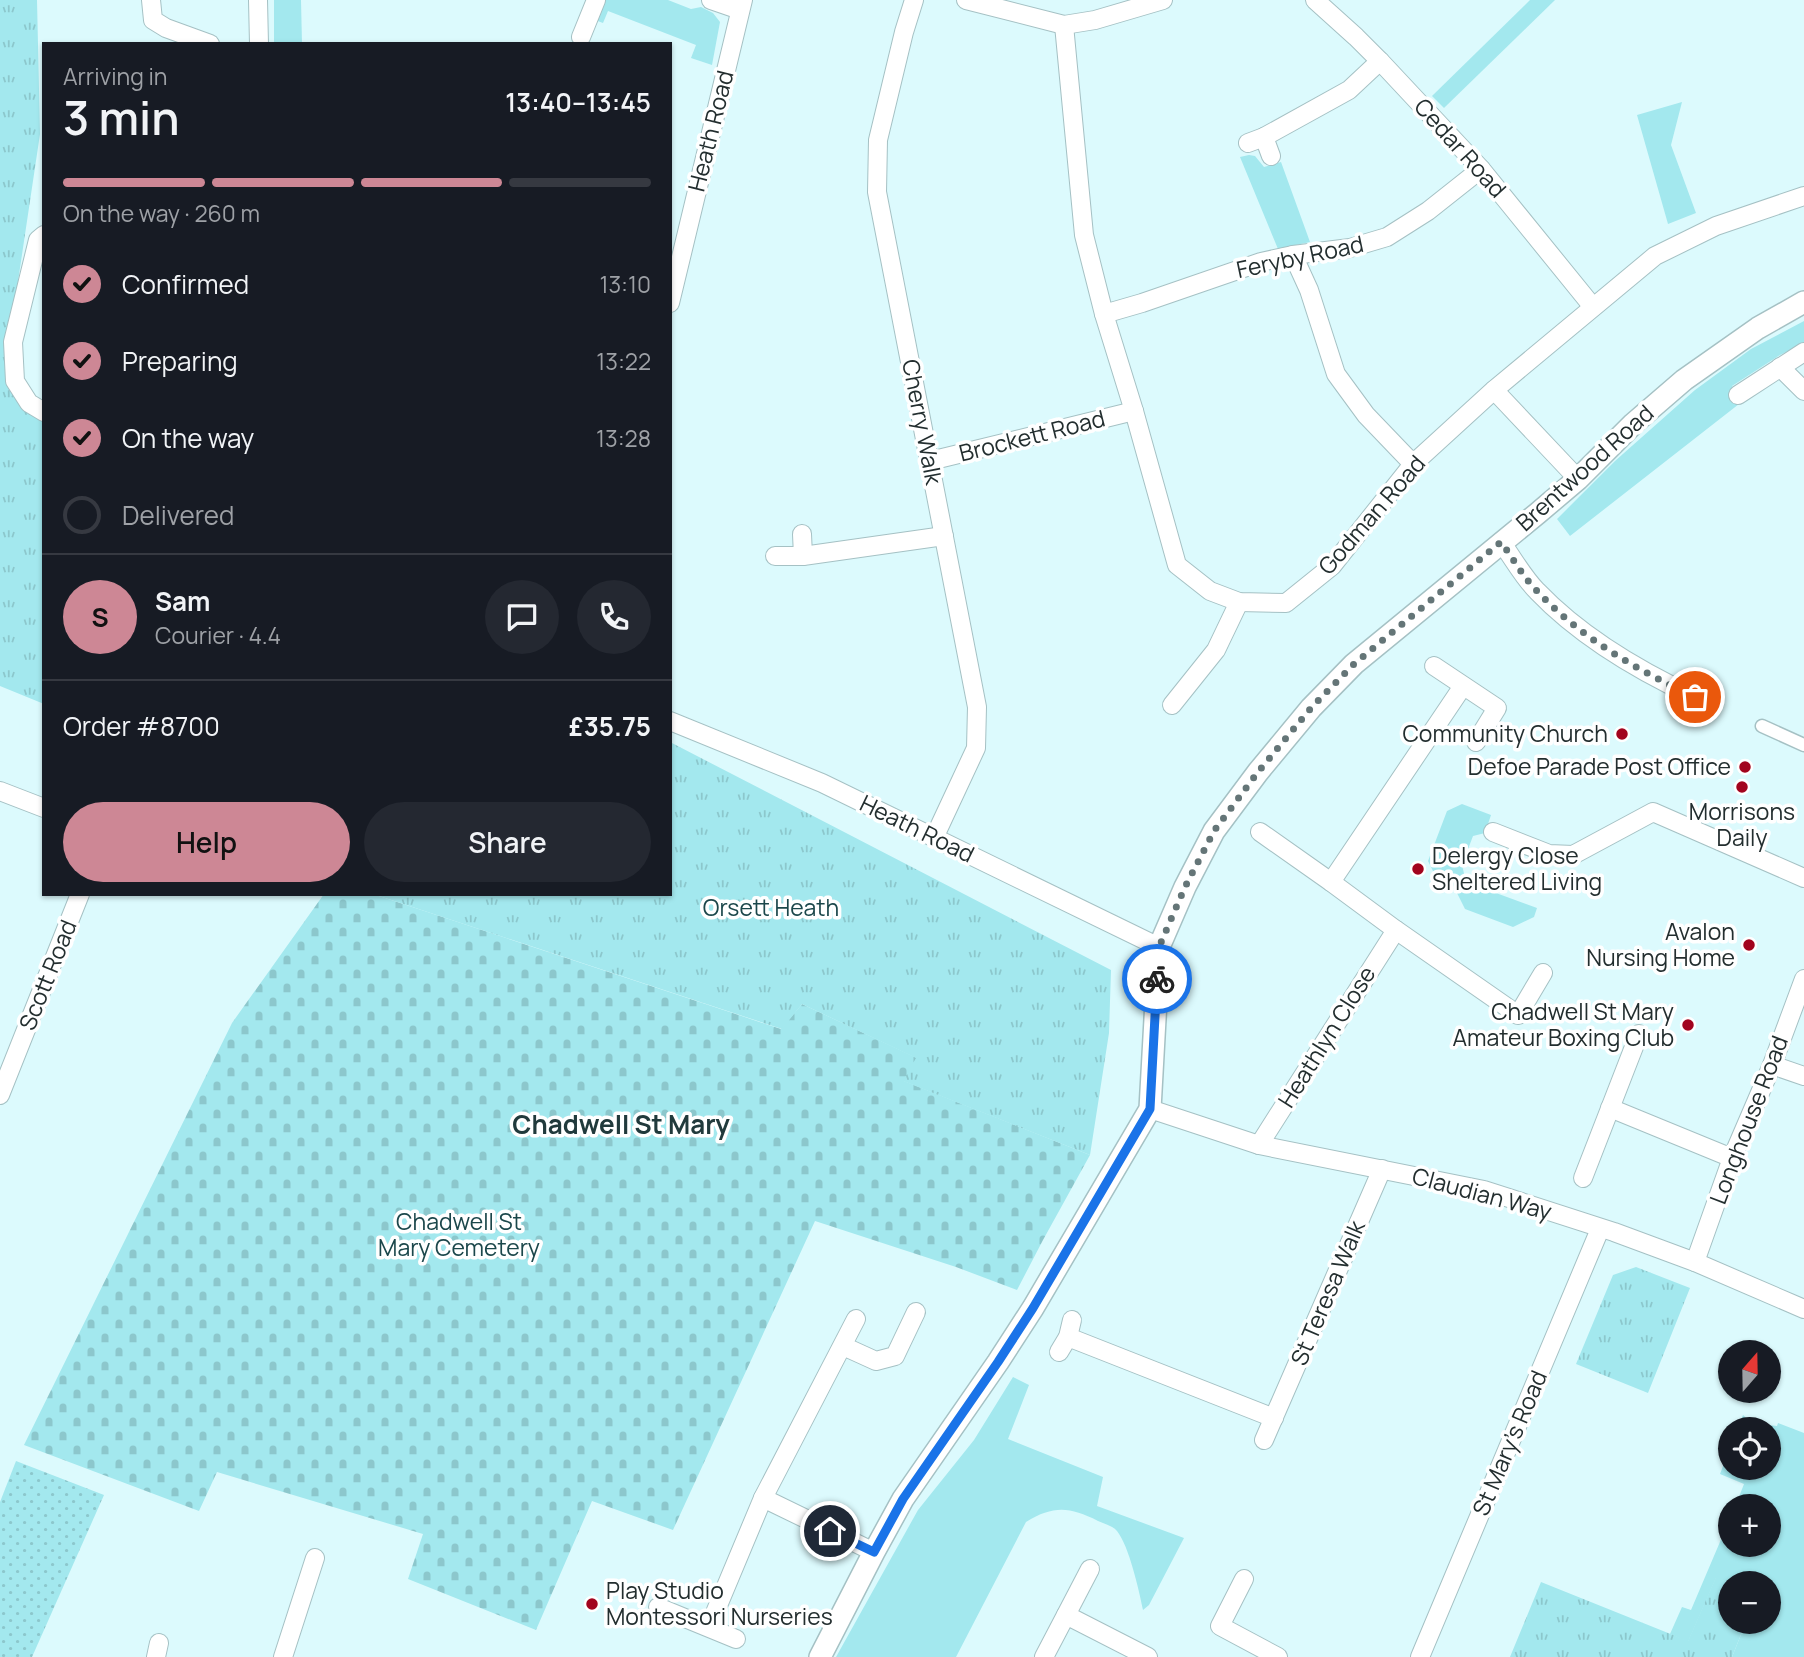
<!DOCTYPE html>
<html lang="en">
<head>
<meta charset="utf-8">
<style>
  body { margin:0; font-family:Manrope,sans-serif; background:#242831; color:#f1f3f6; height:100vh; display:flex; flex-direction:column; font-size:26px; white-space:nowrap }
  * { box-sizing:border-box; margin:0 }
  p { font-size:23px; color:#9ea1a6 }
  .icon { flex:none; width:38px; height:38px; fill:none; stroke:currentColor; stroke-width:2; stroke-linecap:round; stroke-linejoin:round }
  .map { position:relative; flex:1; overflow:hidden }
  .drawer { position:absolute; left:42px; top:42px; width:630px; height:854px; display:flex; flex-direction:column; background:#171b24; border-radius:0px; box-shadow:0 2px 5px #0004 }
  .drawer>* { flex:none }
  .needle { width:46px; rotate:20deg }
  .fabs { position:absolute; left:1718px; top:1340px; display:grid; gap:14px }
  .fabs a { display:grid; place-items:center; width:63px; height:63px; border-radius:50%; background:#171b24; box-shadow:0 2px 5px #0004; font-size:35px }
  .pin { position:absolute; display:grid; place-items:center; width:60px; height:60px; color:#fff; margin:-30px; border:4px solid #fff; border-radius:50%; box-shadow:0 2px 7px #0007 }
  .courier { position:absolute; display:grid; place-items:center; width:70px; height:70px; margin:-35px; border:5px solid #1a73e8; border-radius:50%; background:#fff; color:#222; box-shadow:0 2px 9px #0007 }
  .head em { font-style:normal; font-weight:600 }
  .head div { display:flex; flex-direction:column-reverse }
  .head { display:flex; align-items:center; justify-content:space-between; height:119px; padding:0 21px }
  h1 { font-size:46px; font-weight:600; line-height:52px }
  .bar { display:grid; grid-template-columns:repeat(4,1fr); gap:10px 7px; align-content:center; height:84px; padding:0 21px }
  .bar i { height:9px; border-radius:5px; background:#363941 }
  .bar .current { background:#cd8795 }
  .bar p { grid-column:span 4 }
  .line { display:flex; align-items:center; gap:18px; padding:0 21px; border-top:2px solid #363941 }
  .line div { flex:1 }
  .round { display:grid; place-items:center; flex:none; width:74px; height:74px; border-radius:37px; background:#242831 }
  ol { padding:0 21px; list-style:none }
  li { display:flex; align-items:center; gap:21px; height:77px }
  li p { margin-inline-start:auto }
  li .icon { padding:7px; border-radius:50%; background:#cd8795; color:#111; stroke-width:4 }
  li:last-child { color:#9ea1a6 }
  li i { width:38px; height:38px; border:4px solid #363941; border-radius:50% }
  .primary-button { display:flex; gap:14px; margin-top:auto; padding:14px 21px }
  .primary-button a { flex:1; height:80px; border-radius:42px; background:#cd8795; color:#111; font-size:28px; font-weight:600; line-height:80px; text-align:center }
  .primary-button a+a { background:#242831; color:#f1f3f6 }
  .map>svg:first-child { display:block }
  .grass { fill:#a3e8ee }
  .cemetery { fill:url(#cemetery-stones) }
  .park { fill:url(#park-tufts) }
  .garden { fill:url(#garden-dots) }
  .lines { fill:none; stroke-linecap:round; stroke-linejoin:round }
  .pedestrian-casing { stroke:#a5c1c4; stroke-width:15 }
  .minor-casing { stroke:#a5c1c4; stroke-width:20 }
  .tertiary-casing { stroke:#a5c1c4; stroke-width:24 }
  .pedestrian { stroke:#fff; stroke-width:12 }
  .minor { stroke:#fff; stroke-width:18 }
  .tertiary { stroke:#fff; stroke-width:21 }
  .done { stroke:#647577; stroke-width:7; stroke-dasharray:0 12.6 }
  .route { stroke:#1a73e8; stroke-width:9 }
  .poi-dot { fill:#a2041e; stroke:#fff; stroke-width:2.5 }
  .labels { text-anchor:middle; stroke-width:7; stroke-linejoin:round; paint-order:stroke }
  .street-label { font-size:23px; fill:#232e2f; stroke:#fff }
  .poi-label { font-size:23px; fill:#232e2f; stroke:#fff; text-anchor:end }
  .park-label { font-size:23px; fill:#1b474b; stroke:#fff }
  .quarter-label { font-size:26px; font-weight:bold; fill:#213a3c; stroke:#fff }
</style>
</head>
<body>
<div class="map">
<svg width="1804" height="1657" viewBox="0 0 1804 1657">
  <defs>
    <pattern id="cemetery-stones" width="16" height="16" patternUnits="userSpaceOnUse" patternTransform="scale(1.75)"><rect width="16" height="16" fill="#a3e8ee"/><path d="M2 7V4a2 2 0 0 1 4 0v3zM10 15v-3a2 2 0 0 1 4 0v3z" fill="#8cc7cc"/></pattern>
    <pattern id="park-tufts" width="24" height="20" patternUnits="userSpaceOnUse" patternTransform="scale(1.75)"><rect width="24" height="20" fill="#a3e8ee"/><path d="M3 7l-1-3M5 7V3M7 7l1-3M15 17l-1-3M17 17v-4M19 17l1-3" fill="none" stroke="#8cc7cc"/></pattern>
    <pattern id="garden-dots" width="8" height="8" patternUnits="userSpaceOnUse" patternTransform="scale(1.75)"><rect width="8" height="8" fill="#a3e8ee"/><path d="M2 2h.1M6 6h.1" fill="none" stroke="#8cc7cc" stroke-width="1.8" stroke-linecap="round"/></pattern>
  </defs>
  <rect width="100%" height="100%" fill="#dcfafd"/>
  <g class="grass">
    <path d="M274,0h27l1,44h-28z"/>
    <path d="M603,0h65l23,9 10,-2 12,6 7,9 -8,43 -21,-7 5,-13 -88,-34 -5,12 -8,-3z"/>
    <path d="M1530,0h25l-111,108 -12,-12z"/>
    <path d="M1682,102l-11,43 25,68 -28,11 -31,-109z"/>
    <path d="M1249,155l6,1 9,11 17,-5 29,80 -32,7 -38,-92z"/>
    <path d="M1804,321v22l-24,12 -48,31 7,18 -169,132 -13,-17 58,-58 80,-71 56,-41z"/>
    <path d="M1462,804l29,11 -6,18 -12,3 -11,29 4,17 71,26 -3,9 -21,10 -48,-18 -13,-26 -16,-6 -8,-16 19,-50z"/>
    <path d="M1013,1377l16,8 -21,54 95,38 -6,29 87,32 -35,67 -6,5c-4,-20 -14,-64 -26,-79 -4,-5 -12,-7 -19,-10 -28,-14 -44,-16 -72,1l-70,135h-120l82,-147 56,-70z"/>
    <path d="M1743,1415l9,8 25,3 1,-3 26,10v224h-72l14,-35h23v-38h-37l-16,-6 -28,64 -18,-8 12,-27 9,3 40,-94v29h38v-38h-34l9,-23 -24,-10 11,-29v23h38v-38h-32z"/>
  </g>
  <path class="cemetery" d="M324,894h49l408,135 21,-25 115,54 -13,23 186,74 -47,85 -26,50 -61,-23 -141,-46 -142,309 -81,-29 -56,129 -128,-51 15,-45 -206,-62 -18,39 -175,-66 208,-422z"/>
  <g class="park">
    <path d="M0,0h37l3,134 -30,201v54l17,20 17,11v284l-44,-18z"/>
    <path d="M670,742l441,228 -2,63 -19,122 -187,-74 13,-23 -114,-54 -20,25 -409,-135h297z"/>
    <path d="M1636,1267l54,21 -42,105 -72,-29 37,-89z"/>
    <path d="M1716,1577l16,7h-1v38h15l-14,35h-222l31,-75 147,59z"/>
  </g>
  <path class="garden" d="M16,1461l88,34 -72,162h-32v-155z"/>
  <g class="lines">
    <g class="pedestrian-casing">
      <path id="pedestrian" d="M1762,726l42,19"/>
    </g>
    <g class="minor-casing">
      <g id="minor">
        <path d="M151,0l2,20 13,8 44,16"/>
        <path d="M258,0l1,44"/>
        <path d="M711,0l29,10"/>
        <path d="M914,0l-10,32 -26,108 -1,52 100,515 -1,41 -42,90"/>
        <path d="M966,0l98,25 31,-5 68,-20"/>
        <path d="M1315,0l41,37 24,24 101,108 112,138"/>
        <path d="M1064,25l20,210 20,79 30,97 43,154 33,26 29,11 47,1 46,-37 81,-102 81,-74 161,-134 61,-30 88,-30"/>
        <path d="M581,37l15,-37"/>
        <path d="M1264,137l7,19"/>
        <path d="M1248,143l16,-6 85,-47 31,-29"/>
        <path d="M44,235l-6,5 -25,102 2,39 14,22 15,9"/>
        <path d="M1293,255l16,35 27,84 30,41 47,49"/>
        <path d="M670,303l73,-303"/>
        <path d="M1104,314l38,-11 119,-41 32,-7 57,-7 37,-11 41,-26 53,-42"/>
        <path d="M1780,367l24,24"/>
        <path d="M1494,390l84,89"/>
        <path d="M1738,395l66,-43"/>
        <path d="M930,461l204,-50"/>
        <path d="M802,534l1,22"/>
        <path d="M1501,542c12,16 22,35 36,49 44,46 100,79 158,106"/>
        <path d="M775,556h28l141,-20"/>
        <path d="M1434,666l63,42 -21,34"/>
        <path d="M1463,686l-132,196 65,48 122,85 25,-42"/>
        <path d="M1172,705l44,-55 23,-48"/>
        <path d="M670,721l152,62 337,164"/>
        <path d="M0,791l44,17"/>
        <path d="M1260,832l71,50"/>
        <path d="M1493,832l56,22 24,1 80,-43 151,66"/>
        <path d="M1772,1065l32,11"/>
        <path d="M0,1095l80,-201"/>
        <path d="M1610,1108l122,50"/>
        <path d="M1150,1109l109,36 225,45 130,42 81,30 109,47"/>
        <path d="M1259,1145l137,-215"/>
        <path d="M1583,1178l56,-144"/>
        <path d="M1695,1262l37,-104 40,-93 32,-86"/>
        <path d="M1068,1337l206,81"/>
        <path d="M843,1346l33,15 19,-5 21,-44"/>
        <path d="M1059,1352l9,-15 4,-17"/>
        <path d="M1264,1440l118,-271"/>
        <path d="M763,1498l111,54"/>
        <path d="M1244,1579l-24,47 58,31"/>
        <path d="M658,1607l78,32"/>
        <path d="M1066,1615l24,-46"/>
        <path d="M709,1627l54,-129 93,-179"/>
        <path d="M156,1657l3,-14"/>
        <path d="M283,1657l32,-99"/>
        <path d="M1044,1657l22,-42 82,42"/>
        <path d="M1420,1657l180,-428"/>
      </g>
    </g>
    <g class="tertiary-casing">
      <path id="tertiary" d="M820,1657l54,-105 29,-53 95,-137 35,-54 117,-199 9,-162 26,-60 29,-56 44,-59 53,-64 43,-44 184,-151 40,-34 55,-55 51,-44 74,-52 46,-26"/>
    </g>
    <use href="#pedestrian" class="pedestrian"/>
    <use href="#minor" class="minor"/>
    <use href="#tertiary" class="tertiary"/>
  </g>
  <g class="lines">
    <path class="done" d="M1157,979l2,-32 26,-60 29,-56 44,-59 53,-64 43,-44 147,-122c12,16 22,35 36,49 44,47 100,79 158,106"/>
    <path class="route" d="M830,1531l44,21 29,-53 95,-137 35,-54 117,-199 7,-130"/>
  </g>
  <g class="poi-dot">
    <circle cx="1622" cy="734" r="7"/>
    <circle cx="1745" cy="767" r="7"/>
    <circle cx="1742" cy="787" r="7"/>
    <circle cx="1418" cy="869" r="7"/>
    <circle cx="1749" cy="945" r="7"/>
    <circle cx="1688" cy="1025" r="7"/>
    <circle cx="592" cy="1604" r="7"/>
  </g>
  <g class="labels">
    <g class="street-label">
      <text transform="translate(711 131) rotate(-76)" y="8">Heath Road</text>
      <text transform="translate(1460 148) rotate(48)" y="8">Cedar Road</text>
      <text transform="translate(1300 257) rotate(-12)" y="8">Feryby Road</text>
      <text transform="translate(922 422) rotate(79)" y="8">Cherry Walk</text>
      <text transform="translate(1032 436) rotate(-14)" y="8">Brockett Road</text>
      <text transform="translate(1585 468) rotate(-42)" y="8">Brentwood Road</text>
      <text transform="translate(1372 515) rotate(-49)" y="8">Godman Road</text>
      <text transform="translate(917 829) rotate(26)" y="8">Heath Road</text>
      <text transform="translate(48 975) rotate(-68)" y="8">Scott Road</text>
      <text transform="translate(1327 1037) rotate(-58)" y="8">Heathlyn Close</text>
      <text transform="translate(1749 1120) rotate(-69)" y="8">Longhouse Road</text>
      <text transform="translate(1482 1194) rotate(15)" y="8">Claudian Way</text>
      <text transform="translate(1328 1293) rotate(-67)" y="8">St Teresa Walk</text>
      <text transform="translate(1510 1443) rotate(-67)" y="8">St Mary's Road</text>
    </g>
    <g class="poi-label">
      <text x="1608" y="742">Community Church</text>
      <text x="1731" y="775">Defoe Parade Post Office</text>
      <text x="1742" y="820" text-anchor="middle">Morrisons<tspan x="1742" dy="26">Daily</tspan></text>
      <text x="1432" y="864" text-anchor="start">Delergy Close<tspan x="1432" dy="26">Sheltered Living</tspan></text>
      <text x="1735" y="940">Avalon<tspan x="1735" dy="26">Nursing Home</tspan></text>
      <text x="1674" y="1020">Chadwell St Mary<tspan x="1674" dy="26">Amateur Boxing Club</tspan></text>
      <text x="606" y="1599" text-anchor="start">Play Studio<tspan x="606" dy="26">Montessori Nurseries</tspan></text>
    </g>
    <g class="park-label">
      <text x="771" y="916">Orsett Heath</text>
      <text x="459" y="1230">Chadwell St<tspan x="459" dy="26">Mary Cemetery</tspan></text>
    </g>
    <g class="quarter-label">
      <text x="621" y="1134">Chadwell St Mary</text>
    </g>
  </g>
</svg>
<div class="fabs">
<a><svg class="needle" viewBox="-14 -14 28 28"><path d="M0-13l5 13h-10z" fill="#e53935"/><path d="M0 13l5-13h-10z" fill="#9ea1a6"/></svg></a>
<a><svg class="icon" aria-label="locate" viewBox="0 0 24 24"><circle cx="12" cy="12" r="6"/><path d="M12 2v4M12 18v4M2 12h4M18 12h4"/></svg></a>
<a>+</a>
<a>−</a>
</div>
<div class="pin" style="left:1695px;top:697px;background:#ea580c"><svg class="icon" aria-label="bag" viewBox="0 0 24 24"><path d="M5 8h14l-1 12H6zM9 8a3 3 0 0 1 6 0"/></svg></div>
<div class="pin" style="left:830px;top:1531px;background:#1f2937"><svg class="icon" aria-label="home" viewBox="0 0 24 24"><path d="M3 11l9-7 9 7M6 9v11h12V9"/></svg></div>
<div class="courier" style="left:1157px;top:979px"><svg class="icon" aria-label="bike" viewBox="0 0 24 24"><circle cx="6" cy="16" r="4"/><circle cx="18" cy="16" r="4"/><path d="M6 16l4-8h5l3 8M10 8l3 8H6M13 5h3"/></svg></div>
<section class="drawer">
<div class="head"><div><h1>3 min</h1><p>Arriving in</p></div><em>13:40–13:45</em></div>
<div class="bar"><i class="current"></i><i class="current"></i><i class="current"></i><i></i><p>On the way · 260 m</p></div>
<ol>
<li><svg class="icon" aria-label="check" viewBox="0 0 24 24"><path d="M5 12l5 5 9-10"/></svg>Confirmed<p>13:10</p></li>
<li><svg class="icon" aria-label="check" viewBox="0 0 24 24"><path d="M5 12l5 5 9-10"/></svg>Preparing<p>13:22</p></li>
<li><svg class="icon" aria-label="check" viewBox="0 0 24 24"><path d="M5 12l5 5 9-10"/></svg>On the way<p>13:28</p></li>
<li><i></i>Delivered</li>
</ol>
<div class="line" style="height:126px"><b class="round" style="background:#cd8795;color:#111">S</b><div><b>Sam</b><p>Courier · 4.4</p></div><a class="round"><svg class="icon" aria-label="chat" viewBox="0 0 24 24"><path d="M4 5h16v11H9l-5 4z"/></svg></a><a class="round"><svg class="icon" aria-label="phone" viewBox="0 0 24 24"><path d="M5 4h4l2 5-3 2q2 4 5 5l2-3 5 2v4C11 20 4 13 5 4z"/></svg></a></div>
<div class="line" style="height:91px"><div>Order #8700</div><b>£35.75</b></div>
<div class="primary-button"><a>Help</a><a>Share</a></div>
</section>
</div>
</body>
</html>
